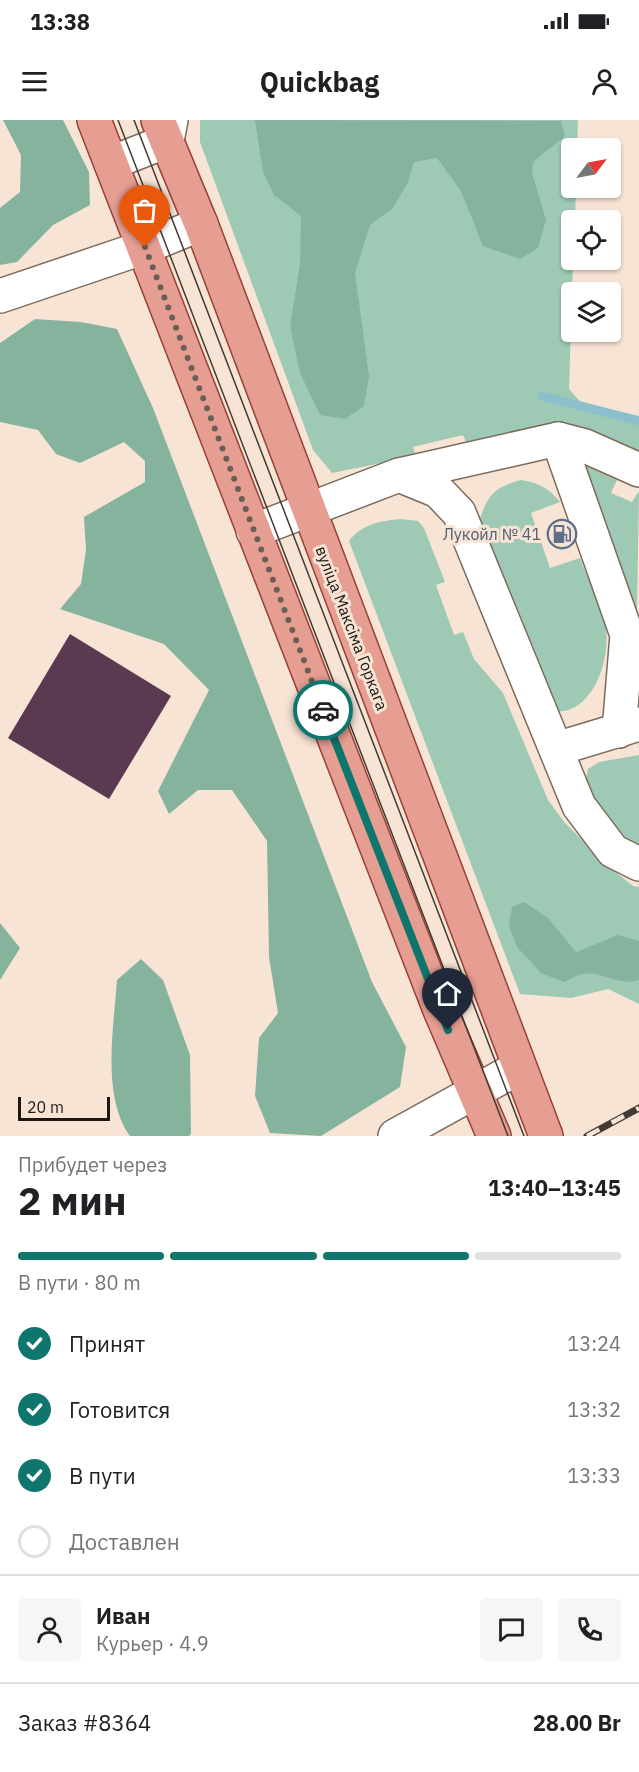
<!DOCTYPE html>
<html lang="ru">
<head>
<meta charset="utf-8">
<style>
  body { margin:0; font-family:"IBM Plex Sans",sans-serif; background:#f6f6f6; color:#202124; height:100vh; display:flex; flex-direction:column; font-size:22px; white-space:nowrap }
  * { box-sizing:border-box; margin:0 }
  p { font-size:20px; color:#757577 }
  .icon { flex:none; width:33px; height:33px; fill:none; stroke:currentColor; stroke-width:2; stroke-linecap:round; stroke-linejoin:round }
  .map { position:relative; height:1016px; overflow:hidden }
  .sheet { display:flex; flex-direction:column; background:#fff; flex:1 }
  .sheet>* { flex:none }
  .needle { width:39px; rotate:58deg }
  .fabs { position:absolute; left:561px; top:18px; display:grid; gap:12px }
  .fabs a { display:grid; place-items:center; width:60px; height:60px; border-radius:6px; background:#fff; box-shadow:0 2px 4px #0004; font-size:30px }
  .scale { position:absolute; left:18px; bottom:15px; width:92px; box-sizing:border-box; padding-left:6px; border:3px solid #1e1712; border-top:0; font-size:16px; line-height:21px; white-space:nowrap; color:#1e1712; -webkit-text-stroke:4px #f8e4d5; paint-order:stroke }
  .pin { position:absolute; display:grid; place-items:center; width:51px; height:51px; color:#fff; margin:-62px -26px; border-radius:50% 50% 50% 0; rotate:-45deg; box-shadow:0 0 6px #0007 }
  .pin .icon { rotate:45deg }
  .courier { position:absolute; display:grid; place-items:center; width:60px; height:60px; margin:-30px; border:4px solid #0f766e; border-radius:50%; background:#fff; color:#222; box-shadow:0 2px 8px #0007 }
  .headline em { font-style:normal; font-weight:800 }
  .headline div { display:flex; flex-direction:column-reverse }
  .headline { display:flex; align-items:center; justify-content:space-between; height:102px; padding:0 18px }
  h1 { font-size:39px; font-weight:800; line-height:45px }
  .bar { display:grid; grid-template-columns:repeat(4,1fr); gap:9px 6px; align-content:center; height:72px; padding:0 18px }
  .bar i { height:8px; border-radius:4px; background:#e0e0e0 }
  .bar .current { background:#0f766e }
  .bar p { grid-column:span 4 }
  .line { display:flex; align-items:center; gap:15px; padding:0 18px; border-top:2px solid #e0e0e0 }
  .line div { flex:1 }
  .round { display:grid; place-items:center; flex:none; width:63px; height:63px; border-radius:6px; background:#f6f6f6 }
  ol { padding:0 18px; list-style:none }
  li { display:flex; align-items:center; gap:18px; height:66px }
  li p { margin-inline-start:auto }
  li .icon { padding:6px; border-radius:50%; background:#0f766e; color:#fff; stroke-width:4 }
  li:last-child { color:#757577 }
  li i { width:33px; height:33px; border:3px solid #e0e0e0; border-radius:50% }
  .status { display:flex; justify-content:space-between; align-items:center; height:42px; padding:0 30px; background:#fff; direction:ltr }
  .status svg { height:16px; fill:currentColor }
  header { display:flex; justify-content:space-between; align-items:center; height:78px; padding:0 18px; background:#fff; font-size:27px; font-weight:800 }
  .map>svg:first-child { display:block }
  .green { fill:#9ecab5 }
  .forest { fill:#86b39d }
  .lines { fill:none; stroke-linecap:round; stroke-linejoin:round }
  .stream { stroke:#8bbfcc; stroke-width:9 }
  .building { fill:#5b3a51 }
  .minor-casing { stroke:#7b6b5d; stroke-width:36 }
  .major-casing { stroke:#954336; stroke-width:36 }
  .minor { stroke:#fff; stroke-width:33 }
  .major { stroke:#e69d92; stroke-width:33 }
  .tram { stroke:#433a33; stroke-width:1.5 }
  .rail-casing { stroke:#433a33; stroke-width:7 }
  .rail { stroke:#f8e4d5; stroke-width:4.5; stroke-dasharray:14; stroke-linecap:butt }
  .done { stroke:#6a5f56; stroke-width:6; stroke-dasharray:0 10.8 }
  .route { stroke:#0f766e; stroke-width:8 }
  .labels { text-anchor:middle; stroke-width:6; stroke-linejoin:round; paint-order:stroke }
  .service-label { font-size:16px; fill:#4e5e75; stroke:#f8e4d5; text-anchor:end }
  .street-label { font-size:16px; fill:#1e1712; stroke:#f8e4d5 }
</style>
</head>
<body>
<div class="status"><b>13:38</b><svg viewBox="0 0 49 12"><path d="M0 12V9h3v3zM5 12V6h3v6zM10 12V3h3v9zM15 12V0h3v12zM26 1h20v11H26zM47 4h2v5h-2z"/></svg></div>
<header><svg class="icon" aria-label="menu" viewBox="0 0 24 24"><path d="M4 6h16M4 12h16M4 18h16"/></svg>Quickbag<svg class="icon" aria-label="person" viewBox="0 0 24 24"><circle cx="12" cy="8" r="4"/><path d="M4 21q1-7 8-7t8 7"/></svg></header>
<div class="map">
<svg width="639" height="1016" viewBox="0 0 639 1016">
  <rect width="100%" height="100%" fill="#f8e4d5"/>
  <g class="green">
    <path d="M200,0h378l-1,28h-5v40h4l-1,32h-3l1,40 -4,129 15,17 55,10v42l-34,-16 -64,-17 -74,19 -4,-9 -50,12 3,9 -84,17 -19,-23 -113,-308z"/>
    <path d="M581,347h7l29,13 -6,13 21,9 7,-11 -2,119h-7z"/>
    <path d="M521,360c18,3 28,8 39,22l-29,11 19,55 30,-10c8,21 19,44 25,66 8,34 -14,98 -57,86l-70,-185c9,-28 13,-37 43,-45z"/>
    <path d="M401,399l17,2 6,7 21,54 -9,3 18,50 9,-3 11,27 29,34 45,107 17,23 48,47 20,16 6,1v117l-31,-15 -37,9 -51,-4 -171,-453c13,-17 31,-20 52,-22z"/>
    <path d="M639,635v94l-31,-21 -23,-45 3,-14 11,-7z"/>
  </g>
  <g class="forest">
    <path d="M3,0h60l26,52 1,33 -37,20 -36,37 -17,3v-57l20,-16 1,-37z"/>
    <path d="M255,0l306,1 4,15 -32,26 -1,11 14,47 -8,28 -18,11 -37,-13 -22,-55 -24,-33 -23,4 -6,20 -15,26 -23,17 -15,48 14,103 -5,30 -19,13 -25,-4 -20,-42 -10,-47 10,-62 1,-48 -27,-21 -11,-23z"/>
    <path d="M35,199l46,3 36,7 36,79 219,574 34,65 -6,40 -79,49 -51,-3 -15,-37 4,-58 19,-25 -9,-56 -2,-116 -35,-51h-34l-29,24 -11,-23 51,-101 -45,-46 -104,-35 21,-25 5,-34 -2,-33 61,-35v-21l-21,-19 -44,21 -24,-9 -18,-24 -38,-8v-79z"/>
    <path d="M524,782l24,16 28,34 42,-17 21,6v39c-19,7 -37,-10 -57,-6 -6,1 -13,6 -18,8l-23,-9 -24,-26 -8,-21 3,-19z"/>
    <path d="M0,803l20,25 -20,32z"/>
    <path d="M141,839l22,21 27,75 1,79 -2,2h-59c-29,-40 -16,-110 -13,-156z"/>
  </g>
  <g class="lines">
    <path class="stream" d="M542,276l97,25"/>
  </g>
  <path class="building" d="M70,514l101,62 -62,103 -101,-61z"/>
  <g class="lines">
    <g class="minor-casing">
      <g id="minor">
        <path d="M111,43l56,-22 4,-21"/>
        <path d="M0,176l145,-49 56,-23"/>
        <path d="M558,319l69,196 -8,96"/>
        <path d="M399,355l159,-36 27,7 54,24"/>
        <path d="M253,411l146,-56 39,16 21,22 120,293 34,45 26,13"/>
        <path d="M556,629l83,-25"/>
        <path d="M395,1016l123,-68"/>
      </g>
    </g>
    <g class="major-casing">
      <g id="major">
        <path d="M94,0l346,890 54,126"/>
        <path d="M158,0l43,104 345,912"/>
      </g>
    </g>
    <use href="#minor" class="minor"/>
    <use href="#major" class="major"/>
    <g class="tram">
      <path d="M118,0l390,1016"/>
      <path d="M134,0l390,1016"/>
    </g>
    <g class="rail-casing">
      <path id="rail" d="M587,1016l52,-28"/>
    </g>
    <use href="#rail" class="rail"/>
  </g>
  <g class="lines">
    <path class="done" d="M145,127l178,463"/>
    <path class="route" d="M323,590l125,320"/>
  </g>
  <defs>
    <g id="fuel-ring" transform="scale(1.5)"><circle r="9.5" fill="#f8e4d5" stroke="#5c6f8a" stroke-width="1.5"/><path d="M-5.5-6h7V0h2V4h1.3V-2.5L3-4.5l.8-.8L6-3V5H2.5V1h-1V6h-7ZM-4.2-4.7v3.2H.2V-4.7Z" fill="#5c6f8a"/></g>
  </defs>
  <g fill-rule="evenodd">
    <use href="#fuel-ring" x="562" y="414"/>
  </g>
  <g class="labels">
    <g class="service-label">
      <text x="541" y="420">Лукойл № 41</text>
    </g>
    <g class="street-label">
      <text transform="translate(352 508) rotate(69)" y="6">вуліца Максіма Горкага</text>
    </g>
  </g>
</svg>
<div class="fabs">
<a><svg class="needle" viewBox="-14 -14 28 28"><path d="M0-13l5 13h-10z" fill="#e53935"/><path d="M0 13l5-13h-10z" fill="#757577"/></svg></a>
<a><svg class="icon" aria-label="locate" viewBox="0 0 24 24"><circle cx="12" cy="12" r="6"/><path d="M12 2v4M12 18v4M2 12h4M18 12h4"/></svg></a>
<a><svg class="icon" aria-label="layers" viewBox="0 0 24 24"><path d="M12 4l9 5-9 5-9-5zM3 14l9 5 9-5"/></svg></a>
</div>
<div class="scale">20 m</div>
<div class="pin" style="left:145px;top:127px;background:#ea580c"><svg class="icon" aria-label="bag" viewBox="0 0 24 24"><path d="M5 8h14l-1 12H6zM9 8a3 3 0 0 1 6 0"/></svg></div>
<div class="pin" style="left:448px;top:910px;background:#1f2937"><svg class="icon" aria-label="home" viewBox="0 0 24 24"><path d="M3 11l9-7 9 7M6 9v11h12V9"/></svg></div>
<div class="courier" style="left:323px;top:590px"><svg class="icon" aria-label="car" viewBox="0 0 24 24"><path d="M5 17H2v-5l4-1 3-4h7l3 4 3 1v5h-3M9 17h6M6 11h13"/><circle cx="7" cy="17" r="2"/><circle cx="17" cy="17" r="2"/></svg></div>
</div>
<section class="sheet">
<div class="headline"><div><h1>2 мин</h1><p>Прибудет через</p></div><em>13:40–13:45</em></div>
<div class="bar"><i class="current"></i><i class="current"></i><i class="current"></i><i></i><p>В пути · 80 m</p></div>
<ol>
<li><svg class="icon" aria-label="check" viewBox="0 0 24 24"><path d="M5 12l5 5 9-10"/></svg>Принят<p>13:24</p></li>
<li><svg class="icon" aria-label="check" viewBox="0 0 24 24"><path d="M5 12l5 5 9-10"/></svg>Готовится<p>13:32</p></li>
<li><svg class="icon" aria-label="check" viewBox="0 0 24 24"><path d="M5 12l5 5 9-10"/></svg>В пути<p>13:33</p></li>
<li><i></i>Доставлен</li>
</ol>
<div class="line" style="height:108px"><a class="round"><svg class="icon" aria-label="person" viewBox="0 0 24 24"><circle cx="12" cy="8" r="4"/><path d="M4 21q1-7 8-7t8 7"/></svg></a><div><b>Иван</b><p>Курьер · 4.9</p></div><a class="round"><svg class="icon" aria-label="chat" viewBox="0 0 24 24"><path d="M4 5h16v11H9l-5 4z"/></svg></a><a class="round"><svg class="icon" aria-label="phone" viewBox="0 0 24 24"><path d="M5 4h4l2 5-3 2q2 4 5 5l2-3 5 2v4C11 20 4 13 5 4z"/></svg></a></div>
<div class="line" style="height:78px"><div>Заказ #8364</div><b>28.00 Br</b></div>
</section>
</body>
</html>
